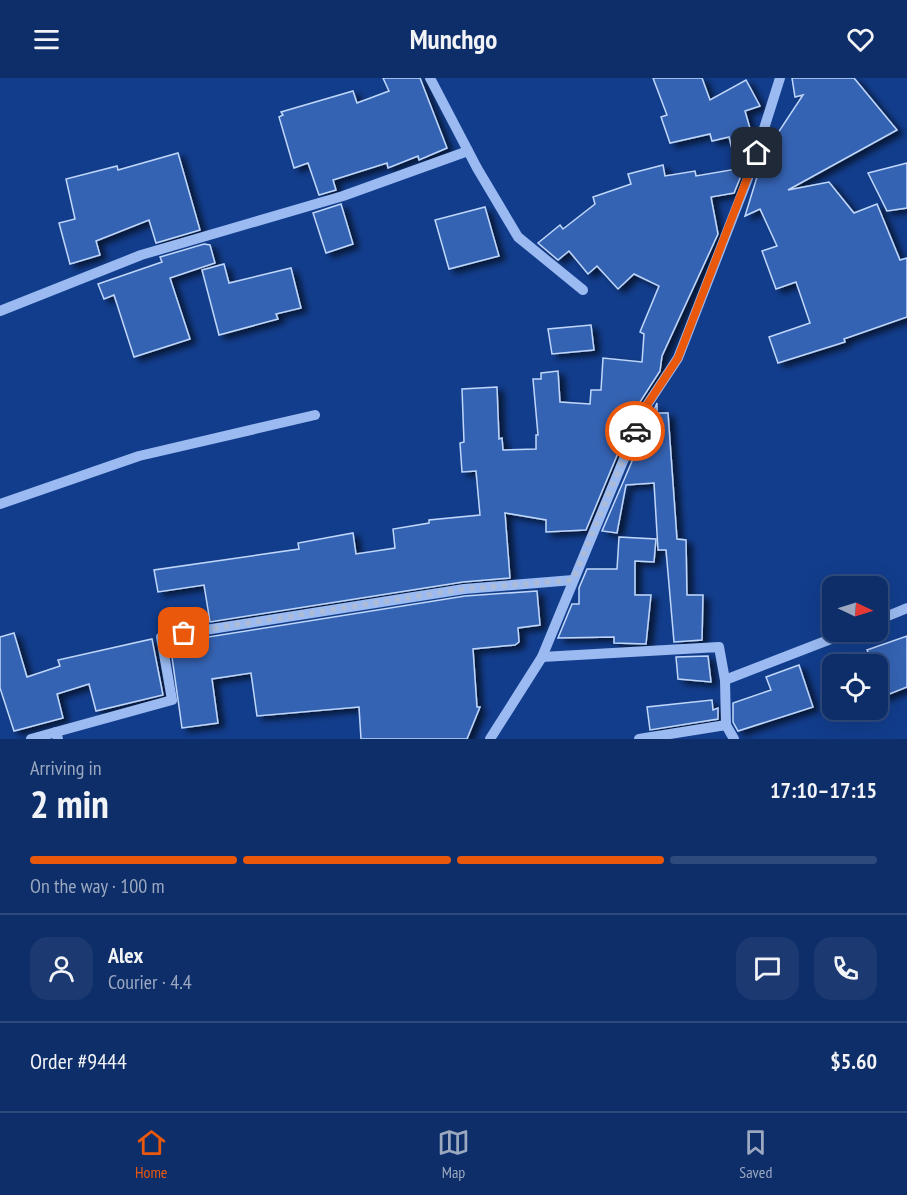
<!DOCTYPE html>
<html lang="en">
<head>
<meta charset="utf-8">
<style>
  body { margin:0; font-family:"PT Sans Narrow",sans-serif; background:#1c3a71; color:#f1f3f6; height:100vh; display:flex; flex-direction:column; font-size:22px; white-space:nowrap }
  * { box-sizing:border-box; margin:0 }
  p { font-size:20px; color:#9ba8c0 }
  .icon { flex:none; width:33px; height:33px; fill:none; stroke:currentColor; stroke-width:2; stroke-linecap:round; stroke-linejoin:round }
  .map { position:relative; height:661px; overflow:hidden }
  .side { display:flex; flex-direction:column; background:#0e2e69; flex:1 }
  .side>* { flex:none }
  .needle { width:39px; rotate:94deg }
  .controls { position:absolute; left:822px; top:498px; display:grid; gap:12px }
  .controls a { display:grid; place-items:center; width:66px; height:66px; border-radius:12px; background:#0e2e69; box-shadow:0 6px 24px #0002,0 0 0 2px #2e4a7d; font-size:30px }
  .pin { position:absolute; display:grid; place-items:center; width:51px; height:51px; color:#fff; margin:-26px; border-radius:12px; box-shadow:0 3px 9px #0006 }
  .courier { position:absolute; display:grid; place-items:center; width:60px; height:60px; margin:-30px; border:4px solid #ea580c; border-radius:50%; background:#fff; color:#222; box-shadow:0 2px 8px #0007 }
  .headline em { font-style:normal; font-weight:800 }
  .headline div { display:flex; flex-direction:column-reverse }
  .headline { display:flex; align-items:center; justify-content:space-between; height:102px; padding:0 30px }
  h1 { font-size:39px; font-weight:800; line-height:45px }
  .bar { display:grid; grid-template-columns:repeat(4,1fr); gap:9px 6px; align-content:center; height:72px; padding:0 30px }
  .bar i { height:8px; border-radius:4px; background:#2e4a7d }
  .bar .active { background:#ea580c }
  .bar p { grid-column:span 4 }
  .line { display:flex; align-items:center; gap:15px; padding:0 30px; border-top:2px solid #2e4a7d }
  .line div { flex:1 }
  .round { display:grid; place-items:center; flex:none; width:63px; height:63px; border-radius:18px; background:#1c3a71 }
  header { display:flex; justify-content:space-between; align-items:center; height:78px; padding:0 30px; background:#0e2e69; font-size:27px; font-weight:800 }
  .tab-bar { display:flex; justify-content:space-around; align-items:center; height:84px; border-top:2px solid #2e4a7d; background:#0e2e69; font-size:16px; color:#9ba8c0 }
  .tab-bar a { display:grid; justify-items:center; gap:3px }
  .tab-bar .active { color:#ea580c }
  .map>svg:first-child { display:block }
  .building { fill:#3664b3; stroke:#c0d7fc; stroke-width:1.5; filter:url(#shadow) }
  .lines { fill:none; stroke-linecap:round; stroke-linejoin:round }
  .minor { stroke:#9abaf1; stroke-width:10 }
  .done { stroke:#acbbd7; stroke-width:6; stroke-dasharray:0 10.8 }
  .route { stroke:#ea580c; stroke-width:8 }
</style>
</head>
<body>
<header><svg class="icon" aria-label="menu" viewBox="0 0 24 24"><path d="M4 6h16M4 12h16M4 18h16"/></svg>Munchgo<svg class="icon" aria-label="heart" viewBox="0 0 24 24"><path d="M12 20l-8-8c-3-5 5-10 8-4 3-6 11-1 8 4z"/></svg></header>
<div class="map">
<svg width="907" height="661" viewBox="0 0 907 661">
  <defs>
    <filter id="shadow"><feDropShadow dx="6" dy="4" stdDeviation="3" flood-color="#0009"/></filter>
  </defs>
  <rect width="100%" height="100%" fill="#123d8c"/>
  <g class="building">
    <path d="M383,0h37l27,70 -28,12 -1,-4 -30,12 -1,-5 -54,17 3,10 -17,5 -11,-32 -14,5 -15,-51 4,-2 -2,-3 72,-21 4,12 32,-12z"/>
    <path d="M653,0h49l8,22 36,-20 14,26 -15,5 8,28 -10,32 -9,22 -23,4 7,37 -56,122 -2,15 -22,34 -52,125 -40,2v-12l-41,-7 5,65 -47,4 -253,40 -6,-37 -46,7 -4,-22 145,-21 -1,-6 55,-10 3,21 39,-6 -2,-19 36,-6v-3l51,-5 -4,-44 -14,1 -2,-29 4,-1 -2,-53 35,-2 2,52 3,-1 1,12 33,-1v-14h2l-5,-56h8v-6l17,-2 2,31 30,2 1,-14h10l2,-32 39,4 2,-28 -4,-2 19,-46 -25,-12 -16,15 -21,-23 -9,8 -19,-23 -11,9 -20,-17 22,-18 3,4 32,-25 -2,-7 38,-13 -3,-10 35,-9 2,11 30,-5 1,5 41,-7 -8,-32 -17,4 -2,-7 -40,9 -9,-26 6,-2z"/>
    <path d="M792,0h62l43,52 -109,60 41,-8 25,31 23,-9 23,56 7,-2v59l-63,22 1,3 -67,21 -9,-26 41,-14 -14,-41 -20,7 -14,-38 15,-5 -17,-37 -15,7 19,-62 39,-59 -8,2z"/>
    <path d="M178,75l22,77 -44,13 -7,-23 -53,21 4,14 -30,9 -11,-41 16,-4 -9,-40 51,-13 1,4z"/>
    <path d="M907,85v45l-20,3 -19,-38z"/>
    <path d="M341,126l12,40 -27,9 -13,-40z"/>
    <path d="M485,129l14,49 -50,13 -14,-49z"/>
    <path d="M204,166l6,1 5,18 -45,15 20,61 -56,18 -20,-62 -10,4 -6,-15 64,-22 -2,-5z"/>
    <path d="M224,186l5,19 62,-15 10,40 -25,6 2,5 -59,16 -17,-65z"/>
    <path d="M591,247l3,25 -42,4 -4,-25z"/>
    <path d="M657,325v10h11l9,126 9,1 1,55h16l-1,45 -28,2 -8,-92h-8l-4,-67 -28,2 -9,48 -15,-2z"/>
    <path d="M619,459l37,2 -2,23 -19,-1v34h16l-5,49 -32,-1v-6l-56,1 14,-34h7v-16l8,-19h30z"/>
    <path d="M537,513l3,34 -22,3 1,14 -4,3 -42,4 4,58h3l-13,32h-106l-2,-32 -102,9 -6,-43 -39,6 6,44 -36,5 -12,-85 295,-47z"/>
    <path d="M14,555l13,44 33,-11 -2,-6 94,-21 11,56 -67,16 -7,-27 -32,10 6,24 -49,13 -14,-43v-51z"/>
    <path d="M907,558v51l-25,10 -4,-12v-21h-5l-6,-14z"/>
    <path d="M708,578l3,26 -33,-3 -2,-22z"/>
    <path d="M799,587l14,42 -75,24 -5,-9v-19l38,-13 -5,-13z"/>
    <path d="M712,622l1,10 5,-2v11l-68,11 -3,-23z"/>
  </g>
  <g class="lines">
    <g class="minor">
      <path d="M430,0l47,90 41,69 65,53"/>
      <path d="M0,233l141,-56 202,-59 125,-45"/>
      <path d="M0,426l139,-48 176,-41"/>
      <path d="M878,542l29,-12"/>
      <path d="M542,579l177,-10 6,33 1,45 -87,14"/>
      <path d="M725,602l124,-48"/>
      <path d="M726,647l8,14"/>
      <path d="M56,654l116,-32 -11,-63 303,-48 109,-9"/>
      <path d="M31,661l25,-7 2,7"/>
      <path d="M490,661l52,-82 103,-249 33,-50 72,-185 30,-95"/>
    </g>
  </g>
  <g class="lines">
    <path class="done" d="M184,555l280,-44 109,-9 62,-149"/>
    <path class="route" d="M635,353l10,-23 33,-50 79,-205"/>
  </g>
</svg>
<div class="controls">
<a><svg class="needle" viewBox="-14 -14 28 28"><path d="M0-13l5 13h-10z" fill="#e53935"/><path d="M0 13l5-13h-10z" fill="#9ba8c0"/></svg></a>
<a><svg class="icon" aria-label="locate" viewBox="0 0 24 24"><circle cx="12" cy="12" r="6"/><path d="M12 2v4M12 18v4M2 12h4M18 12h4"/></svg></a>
</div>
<div class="pin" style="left:184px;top:555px;background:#ea580c"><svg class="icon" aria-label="bag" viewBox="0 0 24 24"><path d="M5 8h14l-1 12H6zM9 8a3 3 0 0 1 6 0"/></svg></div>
<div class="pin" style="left:757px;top:75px;background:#1f2937"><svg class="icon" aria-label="home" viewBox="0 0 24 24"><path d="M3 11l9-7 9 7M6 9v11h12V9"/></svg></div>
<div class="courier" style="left:635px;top:353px"><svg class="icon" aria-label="car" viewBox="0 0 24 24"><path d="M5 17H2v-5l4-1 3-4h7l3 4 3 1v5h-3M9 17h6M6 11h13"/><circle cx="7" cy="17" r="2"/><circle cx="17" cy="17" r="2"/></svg></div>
</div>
<section class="side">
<div class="headline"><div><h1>2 min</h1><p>Arriving in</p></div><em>17:10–17:15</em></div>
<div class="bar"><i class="active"></i><i class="active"></i><i class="active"></i><i></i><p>On the way · 100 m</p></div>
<div class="line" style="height:108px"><a class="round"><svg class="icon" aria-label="person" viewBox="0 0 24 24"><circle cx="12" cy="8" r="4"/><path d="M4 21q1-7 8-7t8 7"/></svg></a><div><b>Alex</b><p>Courier · 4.4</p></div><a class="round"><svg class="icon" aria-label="chat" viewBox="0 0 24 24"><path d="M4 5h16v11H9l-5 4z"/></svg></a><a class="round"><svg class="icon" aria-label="phone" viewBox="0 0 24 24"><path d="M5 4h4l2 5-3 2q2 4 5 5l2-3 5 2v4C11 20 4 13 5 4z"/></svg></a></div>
<div class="line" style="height:78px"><div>Order #9444</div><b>$5.60</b></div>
</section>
<nav class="tab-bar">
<a class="active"><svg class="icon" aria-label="home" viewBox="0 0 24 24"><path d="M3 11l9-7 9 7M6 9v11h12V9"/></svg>Home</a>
<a><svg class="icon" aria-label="map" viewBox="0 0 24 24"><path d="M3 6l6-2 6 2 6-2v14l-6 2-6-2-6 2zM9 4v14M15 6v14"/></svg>Map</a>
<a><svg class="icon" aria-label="saved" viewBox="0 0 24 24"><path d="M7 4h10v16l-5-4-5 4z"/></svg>Saved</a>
</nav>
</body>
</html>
